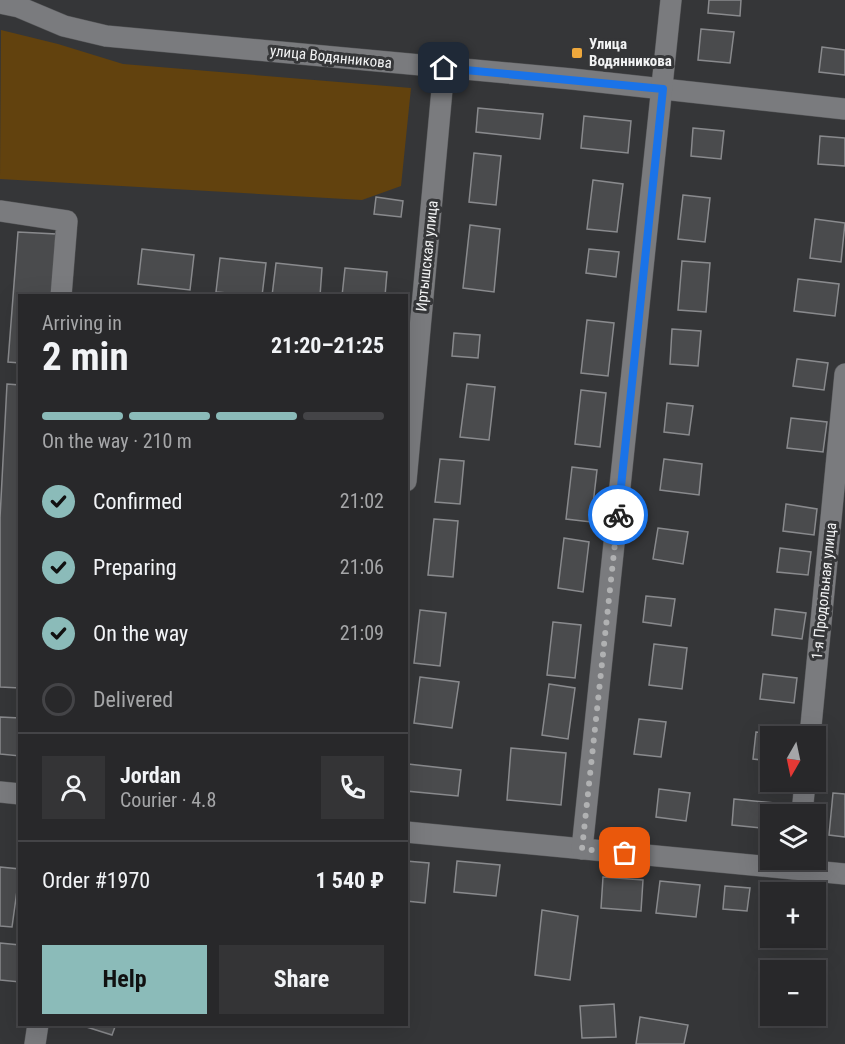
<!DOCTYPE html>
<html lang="en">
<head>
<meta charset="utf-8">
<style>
  body { margin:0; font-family:"Roboto Condensed",sans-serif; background:#343436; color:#f1f3f6; height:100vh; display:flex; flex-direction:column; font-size:22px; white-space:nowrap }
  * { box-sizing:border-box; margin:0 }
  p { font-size:20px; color:#a5a6a8 }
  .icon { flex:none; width:33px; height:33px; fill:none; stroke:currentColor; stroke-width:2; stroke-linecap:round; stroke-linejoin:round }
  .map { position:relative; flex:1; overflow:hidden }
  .sheet { position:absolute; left:18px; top:294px; width:390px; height:732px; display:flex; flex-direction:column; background:#28282a; border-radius:0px; box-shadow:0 6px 24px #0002,0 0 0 2px #444447 }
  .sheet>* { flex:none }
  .needle { width:39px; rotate:189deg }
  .buttons { position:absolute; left:760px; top:726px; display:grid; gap:12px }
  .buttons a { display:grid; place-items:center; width:66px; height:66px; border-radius:0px; background:#28282a; box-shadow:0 6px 24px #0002,0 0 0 2px #444447; font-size:30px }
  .pin { position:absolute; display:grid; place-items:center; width:51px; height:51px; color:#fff; margin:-26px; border-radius:12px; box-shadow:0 3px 9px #0006 }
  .courier { position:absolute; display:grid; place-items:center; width:60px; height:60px; margin:-30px; border:4px solid #1a73e8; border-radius:50%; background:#fff; color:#222; box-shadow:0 2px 8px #0007 }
  .overview em { font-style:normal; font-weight:700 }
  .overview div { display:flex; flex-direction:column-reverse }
  .overview { display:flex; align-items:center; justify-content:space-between; height:102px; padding:0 24px }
  h1 { font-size:39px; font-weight:700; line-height:45px }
  .bar { display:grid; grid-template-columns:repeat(4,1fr); gap:9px 6px; align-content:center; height:72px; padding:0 24px }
  .bar i { height:8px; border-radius:4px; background:#444447 }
  .bar .active { background:#8bbbb9 }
  .bar p { grid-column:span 4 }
  .line { display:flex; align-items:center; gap:15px; padding:0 24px; border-top:2px solid #444447 }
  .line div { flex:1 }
  .round { display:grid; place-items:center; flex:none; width:63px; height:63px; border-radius:0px; background:#343436 }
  ol { padding:0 24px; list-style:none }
  li { display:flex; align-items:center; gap:18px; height:66px }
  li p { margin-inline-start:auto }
  li .icon { padding:6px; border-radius:50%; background:#8bbbb9; color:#111; stroke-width:4 }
  li:last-child { color:#a5a6a8 }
  li i { width:33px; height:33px; border:3px solid #444447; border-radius:50% }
  .primary-button { display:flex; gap:12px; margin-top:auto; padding:12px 24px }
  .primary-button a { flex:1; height:69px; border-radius:0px; background:#8bbbb9; color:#111; font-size:24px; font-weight:700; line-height:69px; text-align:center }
  .primary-button a+a { background:#343436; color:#f1f3f6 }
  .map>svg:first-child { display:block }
  .green { fill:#62420e }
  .building { fill:#4a4b4d; stroke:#898a8d; stroke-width:1.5 }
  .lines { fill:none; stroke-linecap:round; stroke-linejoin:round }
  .minor-casing { stroke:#545557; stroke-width:22 }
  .minor { stroke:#7a7b7e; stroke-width:21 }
  .done { stroke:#b0b1b2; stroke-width:6; stroke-dasharray:0 10.8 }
  .route { stroke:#1a73e8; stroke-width:8 }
  .poi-dot { fill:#eea83c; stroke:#353638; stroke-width:2 }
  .labels { text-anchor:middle; stroke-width:6; stroke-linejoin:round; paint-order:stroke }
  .poi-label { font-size:15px; font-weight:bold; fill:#f2f3f4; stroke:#353638; text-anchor:start }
  .street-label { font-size:15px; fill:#f2f3f4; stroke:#353638 }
</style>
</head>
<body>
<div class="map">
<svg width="845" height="1044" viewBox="0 0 845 1044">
  <rect width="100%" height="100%" fill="#353638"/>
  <path class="green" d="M1,30l57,14 65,20 288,24 -10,98 -39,14 -362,-21z"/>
  <g class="building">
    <path d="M709,0h32l-1,16 -32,-3z"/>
    <path d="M701,29l33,3 -4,31 -32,-3z"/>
    <path d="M822,47l23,3v25l-26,-3z"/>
    <path d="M478,108l65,6 -3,25 -64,-7z"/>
    <path d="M584,116l47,5 -3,32 -47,-5z"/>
    <path d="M693,128l31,3 -3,28 -30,-3z"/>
    <path d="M820,136l25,2v28l-27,-2z"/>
    <path d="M474,153l27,3 -5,49 -27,-3z"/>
    <path d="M593,180l30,4 -6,48 -30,-3z"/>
    <path d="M683,195l27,3 -5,44 -27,-3z"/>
    <path d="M376,197l27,4 -2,16 -27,-3z"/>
    <path d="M815,219l30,4 -4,39 -31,-4z"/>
    <path d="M470,225l30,4 -6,63 -31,-4z"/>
    <path d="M18,232l38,2 -4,62h-32v67l-12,-1z"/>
    <path d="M142,249l52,6 -4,35 -52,-6z"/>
    <path d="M589,249l30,3 -3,25 -30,-4z"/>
    <path d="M220,258l46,5 -4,33 -46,-4z"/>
    <path d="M682,261l28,2 -4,49 -28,-2z"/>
    <path d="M276,263l46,5 -2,28h-48z"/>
    <path d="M345,268l42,4 -2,24h-43z"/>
    <path d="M798,279l41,5 -4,32 -41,-5z"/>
    <path d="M587,320l27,3 -6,53 -27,-3z"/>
    <path d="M672,329l29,2 -3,35 -28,-2z"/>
    <path d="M454,333l26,2 -2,23 -26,-2z"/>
    <path d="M797,359l31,4 -4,27 -31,-4z"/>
    <path d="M7,384l13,1v303l-20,-1v-169z"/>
    <path d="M467,384l28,3 -6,53 -29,-3z"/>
    <path d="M581,390l25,3 -6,54 -25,-3z"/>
    <path d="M667,403l26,3 -4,29 -25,-3z"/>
    <path d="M791,418l36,4 -4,30 -36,-4z"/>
    <path d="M440,459l24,2 -4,43 -25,-2z"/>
    <path d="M664,459l38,5 -3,31 -39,-5z"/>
    <path d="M572,467l25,3 -6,52 -25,-3z"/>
    <path d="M786,504l31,5 -3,26 -31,-4z"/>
    <path d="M434,519l24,2 -5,56 -25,-2z"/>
    <path d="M658,528l30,4 -5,32 -30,-5z"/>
    <path d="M564,538l25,4 -6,50 -25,-4z"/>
    <path d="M780,548l31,4 -3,23 -31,-3z"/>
    <path d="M646,596l29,3 -4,27 -28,-4z"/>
    <path d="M775,609l31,4 -4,26 -30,-4z"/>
    <path d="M420,610l26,3 -6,53 -26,-3z"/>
    <path d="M553,622l28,3 -6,53 -28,-3z"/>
    <path d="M654,644l33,4 -5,41 -33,-4z"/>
    <path d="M763,674l34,4 -3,25 -34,-4z"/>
    <path d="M420,677l39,5 -7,46 -38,-5z"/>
    <path d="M549,684l26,4 -7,51 -26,-4z"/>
    <path d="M0,717l20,1v38l-20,-2z"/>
    <path d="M639,719l27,3 -5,35 -27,-3z"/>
    <path d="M756,732l31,4h-16v25l-18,-2z"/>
    <path d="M511,748l55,5 -5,52 -54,-5z"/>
    <path d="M408,764l53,6 -3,26 -52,-5z"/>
    <path d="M659,789l31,4 -4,28 -30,-4z"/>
    <path d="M833,793l12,1v43l-16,-2z"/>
    <path d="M734,799l51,5 -1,10h-13v15l-39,-4z"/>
    <path d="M406,861l23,2 -4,40 -19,-2z"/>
    <path d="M457,861l43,4 -4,31 -42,-4z"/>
    <path d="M0,867l20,2 -8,58 -12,-1z"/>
    <path d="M603,877l40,3 -2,31 -40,-3z"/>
    <path d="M660,881l40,4 -4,32 -40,-4z"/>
    <path d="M725,886l25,2 -3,23 -24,-2z"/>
    <path d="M770,893h1v32l-5,-1z"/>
    <path d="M542,910l36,6 -8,64 -35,-5z"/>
    <path d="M0,943l20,2v37l-20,-2z"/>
    <path d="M614,1004l2,33 -34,1 -2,-32z"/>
    <path d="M640,1017l48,8 -4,19h-48z"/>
    <path d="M77,1024h39l-4,11z"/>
  </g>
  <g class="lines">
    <g class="minor-casing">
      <g id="minor">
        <path d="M0,3l19,4 45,19 42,10 466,43 273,30"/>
        <path d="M0,211l67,10 -6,75"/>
        <path d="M406,481l38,-413"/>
        <path d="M810,736l35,-362"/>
        <path d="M0,792l20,2"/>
        <path d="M802,814l3,-32"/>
        <path d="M406,832l439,42"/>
        <path d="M582,849l89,-849"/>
        <path d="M35,1044l3,-20"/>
      </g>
    </g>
    <use href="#minor" class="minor"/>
  </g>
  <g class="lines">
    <path class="done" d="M618,515l-36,334 43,4"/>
    <path class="route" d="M444,68l219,21 -45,426"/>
  </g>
  <rect class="poi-dot" x="571" y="47" width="12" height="12" rx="3"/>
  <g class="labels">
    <g class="poi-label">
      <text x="589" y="49">Улица<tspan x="589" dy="17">Водянникова</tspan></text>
    </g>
    <g class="street-label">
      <text transform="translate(331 57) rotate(6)" y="5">улица Водянникова</text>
      <text transform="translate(427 256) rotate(-84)" y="5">Иртышская улица</text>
      <text transform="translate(824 591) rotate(-84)" y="5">1-я Продольная улица</text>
    </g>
  </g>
</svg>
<div class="buttons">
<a><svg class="needle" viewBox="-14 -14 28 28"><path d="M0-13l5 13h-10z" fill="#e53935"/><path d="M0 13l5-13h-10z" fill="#a5a6a8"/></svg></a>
<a><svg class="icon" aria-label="layers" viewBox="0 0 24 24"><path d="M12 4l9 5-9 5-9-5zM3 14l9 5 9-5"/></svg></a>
<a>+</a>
<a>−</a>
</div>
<div class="pin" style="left:625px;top:853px;background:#ea580c"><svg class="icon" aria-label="bag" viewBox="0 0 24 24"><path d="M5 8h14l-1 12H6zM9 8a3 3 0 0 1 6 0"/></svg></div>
<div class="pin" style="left:444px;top:68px;background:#1f2937"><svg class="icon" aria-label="home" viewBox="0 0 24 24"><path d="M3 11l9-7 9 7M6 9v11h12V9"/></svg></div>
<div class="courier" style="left:618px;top:515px"><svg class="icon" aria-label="bike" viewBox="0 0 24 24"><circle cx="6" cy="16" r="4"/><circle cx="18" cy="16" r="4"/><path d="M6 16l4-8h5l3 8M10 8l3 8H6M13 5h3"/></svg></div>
<section class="sheet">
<div class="overview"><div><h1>2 min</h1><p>Arriving in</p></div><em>21:20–21:25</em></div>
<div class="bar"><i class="active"></i><i class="active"></i><i class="active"></i><i></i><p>On the way · 210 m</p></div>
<ol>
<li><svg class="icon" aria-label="check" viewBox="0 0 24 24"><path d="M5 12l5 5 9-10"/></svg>Confirmed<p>21:02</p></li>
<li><svg class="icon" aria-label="check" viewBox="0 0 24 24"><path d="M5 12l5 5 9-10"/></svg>Preparing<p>21:06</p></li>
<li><svg class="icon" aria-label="check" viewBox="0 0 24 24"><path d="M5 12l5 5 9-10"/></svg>On the way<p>21:09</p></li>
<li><i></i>Delivered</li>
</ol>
<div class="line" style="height:108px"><a class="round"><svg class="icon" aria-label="person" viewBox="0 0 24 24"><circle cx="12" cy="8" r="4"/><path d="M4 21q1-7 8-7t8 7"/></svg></a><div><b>Jordan</b><p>Courier · 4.8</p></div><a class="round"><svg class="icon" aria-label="phone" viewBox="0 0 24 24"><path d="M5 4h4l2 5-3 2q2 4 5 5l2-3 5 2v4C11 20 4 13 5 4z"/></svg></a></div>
<div class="line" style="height:78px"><div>Order #1970</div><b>1 540 ₽</b></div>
<div class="primary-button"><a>Help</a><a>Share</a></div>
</section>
</div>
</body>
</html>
